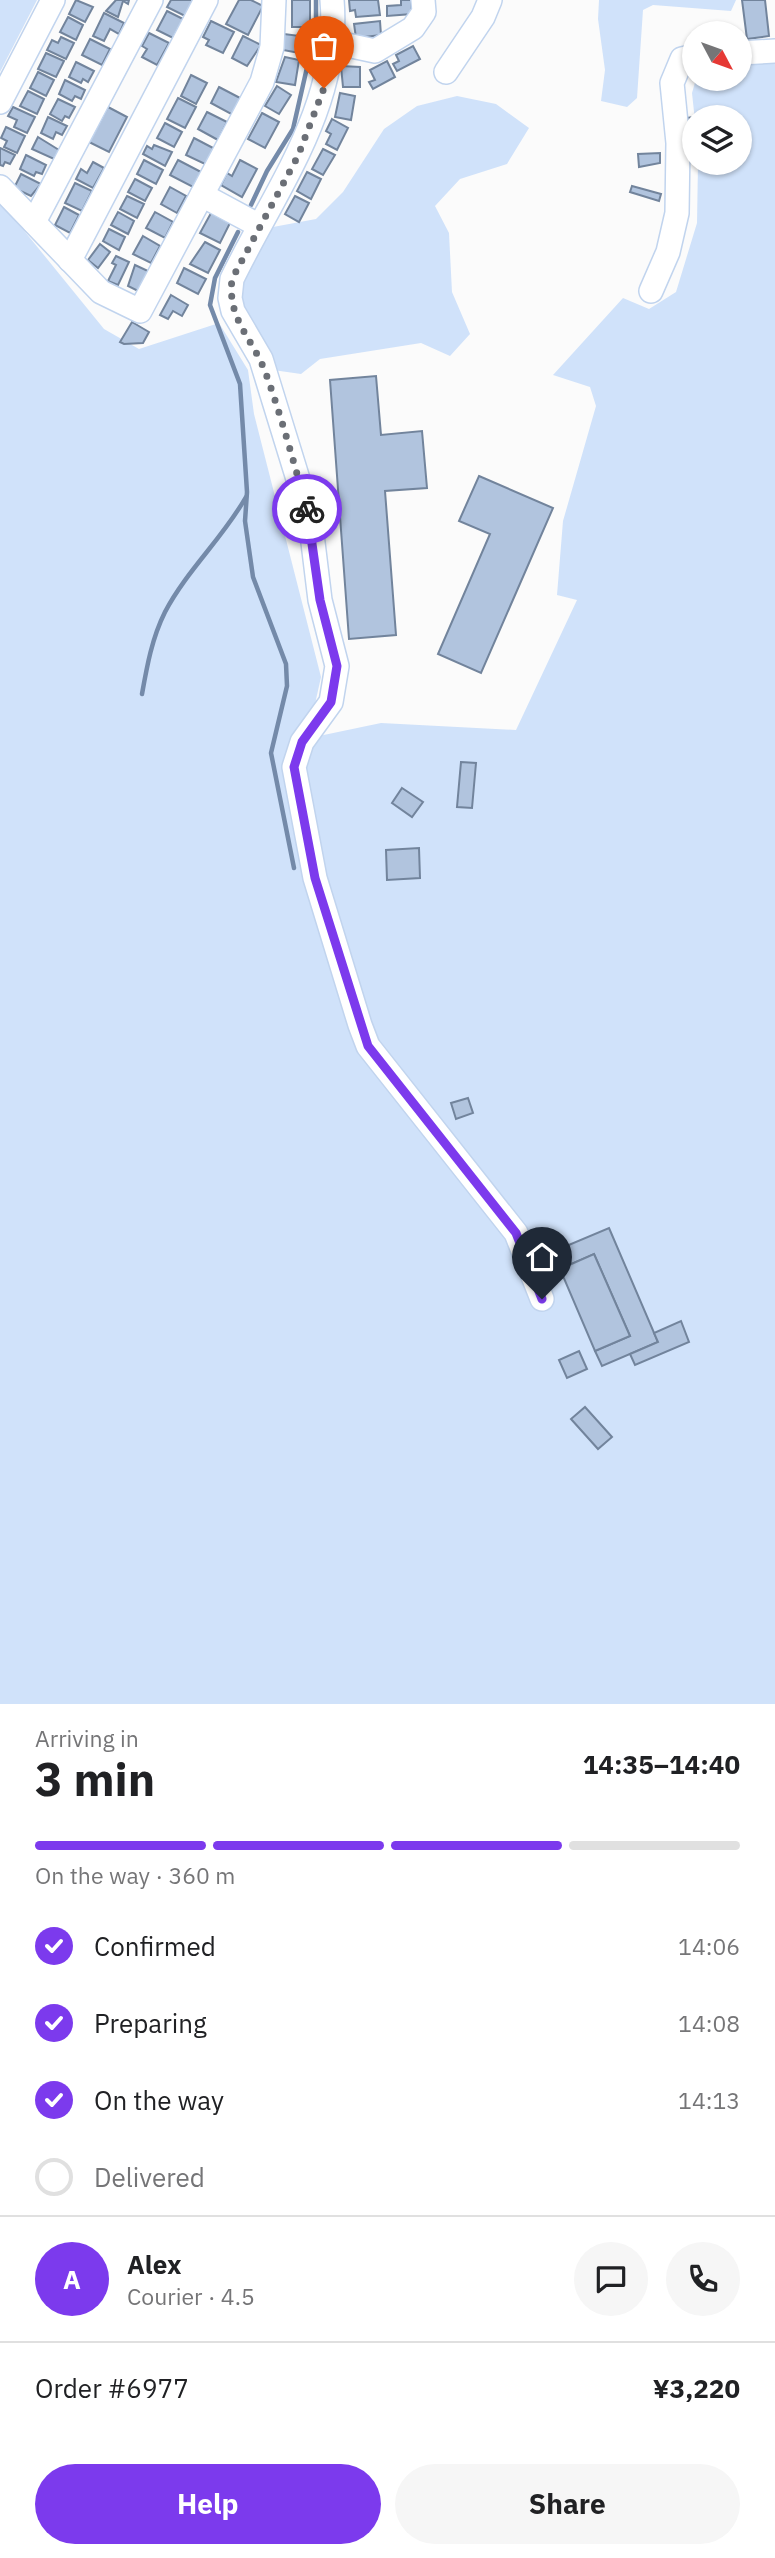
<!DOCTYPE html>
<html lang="en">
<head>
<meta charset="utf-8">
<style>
  body { margin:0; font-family:"IBM Plex Sans",sans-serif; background:#f6f6f6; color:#202124; height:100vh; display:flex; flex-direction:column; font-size:26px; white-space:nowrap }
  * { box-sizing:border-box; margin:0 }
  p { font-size:23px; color:#757577 }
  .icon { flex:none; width:38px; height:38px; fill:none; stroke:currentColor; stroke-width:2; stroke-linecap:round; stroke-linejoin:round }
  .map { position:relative; height:1704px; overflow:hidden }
  .drawer { display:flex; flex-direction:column; background:#fff; flex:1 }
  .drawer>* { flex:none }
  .needle { width:46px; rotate:131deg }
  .tools { position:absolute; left:682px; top:21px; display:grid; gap:14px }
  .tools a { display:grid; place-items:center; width:70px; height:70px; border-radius:50%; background:#fff; box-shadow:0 2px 5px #0004; font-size:35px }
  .pin { position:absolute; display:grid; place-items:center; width:60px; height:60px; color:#fff; margin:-72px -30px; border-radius:50% 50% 50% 0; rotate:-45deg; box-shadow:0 0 7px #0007 }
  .pin .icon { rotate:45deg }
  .courier { position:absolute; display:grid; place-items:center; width:70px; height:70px; margin:-35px; border:5px solid #7c3aed; border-radius:50%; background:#fff; color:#222; box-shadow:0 2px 9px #0007 }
  .headline em { font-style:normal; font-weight:700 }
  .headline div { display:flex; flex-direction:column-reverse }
  .headline { display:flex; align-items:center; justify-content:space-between; height:119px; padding:0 35px }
  h1 { font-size:46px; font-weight:700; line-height:52px }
  .bar { display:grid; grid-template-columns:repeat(4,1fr); gap:10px 7px; align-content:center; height:84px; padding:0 35px }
  .bar i { height:9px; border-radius:5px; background:#e0e0e0 }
  .bar .current { background:#7c3aed }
  .bar p { grid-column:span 4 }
  .line { display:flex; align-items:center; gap:18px; padding:0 35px; border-top:2px solid #e0e0e0 }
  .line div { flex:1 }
  .round { display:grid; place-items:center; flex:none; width:74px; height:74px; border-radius:37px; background:#f6f6f6 }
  ol { padding:0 35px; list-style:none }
  li { display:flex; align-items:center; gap:21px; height:77px }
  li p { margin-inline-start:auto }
  li .icon { padding:7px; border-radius:50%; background:#7c3aed; color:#fff; stroke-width:4 }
  li:last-child { color:#757577 }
  li i { width:38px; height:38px; border:4px solid #e0e0e0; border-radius:50% }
  .action { display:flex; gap:14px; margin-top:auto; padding:14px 35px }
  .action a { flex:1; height:80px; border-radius:42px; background:#7c3aed; color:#fff; font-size:28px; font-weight:700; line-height:80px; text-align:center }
  .action a+a { background:#f6f6f6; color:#202124 }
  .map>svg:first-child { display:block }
  .green { fill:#d0e2fa }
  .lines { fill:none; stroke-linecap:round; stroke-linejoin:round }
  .stream { stroke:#748aa9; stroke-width:4.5 }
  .building { fill:#b1c4de; stroke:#72849c; stroke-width:2 }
  .minor-casing { stroke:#c1d4ee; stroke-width:26 }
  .minor { stroke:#fff; stroke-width:23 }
  .done { stroke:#6b6f76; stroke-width:7; stroke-dasharray:0 12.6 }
  .route { stroke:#7c3aed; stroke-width:9 }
</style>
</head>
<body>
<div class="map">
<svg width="775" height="1704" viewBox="0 0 775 1704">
  <rect width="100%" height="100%" fill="#fbfbfb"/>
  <g class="green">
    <path d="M0,0h37l-37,72z"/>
    <path d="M599,0h137l-5,11 -78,-6 -10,5 -6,88 -10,9 -26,-6 4,-31 -7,-51z"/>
    <path d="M740,63h35v1641h-775v-1503l104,128 35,20 80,-26 29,47 6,44 67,263 -6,27 -20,37 86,-18 135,7 61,-130 -20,-5 6,-74 33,-115 -6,-19 -37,-12 70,-77 26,11 27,-17 21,-69 1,-60h42v-46h-45v4l-3,-28 4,-14h44z"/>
    <path d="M457,96l39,8 33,24 -22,36 -47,15 -25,27 14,27 3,59 18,42 -20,22 -29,-13 -101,16 -19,15 -28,-4 -33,-61 2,-26 31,-56 43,-8 27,-27 41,-63 33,-23z"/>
  </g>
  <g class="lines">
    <g class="stream">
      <path d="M251,205l16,-34 26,-42 23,-101v-28"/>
      <path d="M238,232l-23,46 -5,27 30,79 7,108 -2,29 8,56 33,87 1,22 -16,67 23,115"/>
      <path d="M142,694c5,-28 10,-56 23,-82 22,-42 58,-74 81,-115"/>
    </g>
  </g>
  <g class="building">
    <path d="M76,0l17,7 -8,15 -16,-8z"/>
    <path d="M116,0h13l-1,4 -5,-3 -5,16 -12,-6z"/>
    <path d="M171,0h22l-8,16 -18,-9z"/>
    <path d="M239,0h12l12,6 -15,29 -22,-11z"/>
    <rect x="292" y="0" width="18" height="27"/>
    <path d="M349,0h29l2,15 -24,2 -1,-7 -5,1z"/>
    <path d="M401,0h10l1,14 -25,2v-10l14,-1z"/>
    <path d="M742,0h23l4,36 -22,3z"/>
    <path d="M167,11l16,8 -10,19 -16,-8z"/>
    <path d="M104,13l20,10 -5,11 -9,-5 -6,12 -11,-5z"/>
    <path d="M68,17l15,8 -7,15 -16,-8z"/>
    <path d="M211,21l23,11 -11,21 -17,-8 3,-5 -6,-3z"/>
    <path d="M380,21l1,14 -25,3 -2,-14z"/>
    <path d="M149,33l20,10 -12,22 -15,-8 5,-8 -5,-3z"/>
    <path d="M284,34l16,2 -1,9h7l-1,9 -22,-4z"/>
    <path d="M243,36l18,9 -14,21 -15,-8z"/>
    <path d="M61,37l13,6 -8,16 -19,-9 5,-10 6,3z"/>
    <path d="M90,39l20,10 -8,16 -20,-10z"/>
    <path d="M413,46l7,13 -23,12 -4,-7 6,-3 -3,-6z"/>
    <path d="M46,53l18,8 -8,16 -18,-8z"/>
    <path d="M285,57l14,3 -4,25 -19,-3z"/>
    <path d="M387,61l8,16 -22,12 -4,-7 6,-2 -5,-10z"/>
    <path d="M76,62l18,9 -6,11 -5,-3 -2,4 -12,-6z"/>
    <path d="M341,66l19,1v20h-17z"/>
    <path d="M38,72l16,8 -8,16 -16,-8z"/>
    <path d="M191,75l16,8 -11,21 -15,-8z"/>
    <path d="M65,80l20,10 -4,9 -6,-3 -3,5 -13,-7z"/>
    <path d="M277,86l14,9 -12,19 -14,-8z"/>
    <path d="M219,87l23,12 -9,16 -22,-12z"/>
    <path d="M28,91l16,8 -7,15 -17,-8z"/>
    <path d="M340,93l15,3 -4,24 -16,-3z"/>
    <path d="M178,98l18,9 -11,21 -18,-9z"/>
    <path d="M58,99l17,8 -6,11 -4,-2 -3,5 -12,-7z"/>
    <path d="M13,107l22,10 -8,16 -13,-6 3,-7 -9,-4z"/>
    <path d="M108,107l19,10 -18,35 -20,-10z"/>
    <path d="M207,112l20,10 -9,18 -20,-11z"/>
    <path d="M262,113l17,9 -14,26 -17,-9z"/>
    <path d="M48,117l19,9 -5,9 -6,-3 -3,7 -12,-6z"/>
    <path d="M693,117l2,16 -8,1 -2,-16z"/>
    <path d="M332,119l16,9 -11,22 -11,-6 5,-10 -5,-3z"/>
    <path d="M165,123l17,9 -8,15 -17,-9z"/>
    <path d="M6,127l19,9 -8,17 -13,-6 3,-6 -6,-3z"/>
    <path d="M38,137l21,13 -5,9 -22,-10z"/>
    <path d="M194,138l21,11 -8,16 -21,-10z"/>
    <path d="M154,145l18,7 -7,14 -22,-12 4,-8 5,3z"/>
    <path d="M0,148l15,7 -5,9 -5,-2 -2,4 -3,-1z"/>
    <path d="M323,149l12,6 -12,20 -11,-6z"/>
    <path d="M660,153v10l-21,4 -1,-13z"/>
    <path d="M26,155l20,10 -4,9 -6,-2 -2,4 -14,-7z"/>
    <path d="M144,160l19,10 -7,14 -19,-10z"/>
    <path d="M178,160l23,12 -8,15 -23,-12z"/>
    <path d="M240,160l17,9 -15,28 -21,-12 6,-12 5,3z"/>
    <path d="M93,162l11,6 -11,20 -17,-9 5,-10 6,4z"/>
    <path d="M307,172l14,7 -10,20 -14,-8z"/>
    <path d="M21,174l20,10 -10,12 -17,-8z"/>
    <path d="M135,179l17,9 -7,13 -17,-9z"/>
    <path d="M75,183l17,8 -10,20 -17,-8z"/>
    <path d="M632,186l29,8 -2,7 -29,-9z"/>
    <path d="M170,187l16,9 -9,17 -16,-9z"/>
    <path d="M127,196l17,8 -7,14 -17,-9z"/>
    <path d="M295,196l14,7 -10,19 -14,-8z"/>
    <path d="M64,207l15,8 -9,18 -15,-8z"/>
    <path d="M118,212l16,9 -6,13 -17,-9z"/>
    <path d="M155,212l18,10 -8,16 -19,-10z"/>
    <path d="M211,213l19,10 -10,20 -20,-10z"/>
    <path d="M109,229l16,8 -6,13 -16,-9z"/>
    <path d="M143,236l17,10 -9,17 -18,-9z"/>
    <path d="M205,242l15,8 -12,23 -18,-9z"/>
    <path d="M100,244l10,8 -12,16 -10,-8z"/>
    <path d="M116,256l13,6 -11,23 -10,-4 8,-16 -4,-2z"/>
    <path d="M135,265l15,7 -10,20 -12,-6z"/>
    <path d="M184,268l22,11 -8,15 -21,-11z"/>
    <path d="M171,295l17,10 -6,11 -9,-5 -5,8 -8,-4z"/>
    <path d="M132,322l17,10 -6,11 -19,1 -4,-2z"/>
    <path d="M376,376l5,59 41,-4 5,57 -42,3 11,144 -47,4 -19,-259z"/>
    <path d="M479,476l74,32 -72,165 -43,-19 52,-120 -31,-13z"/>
    <path d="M461,762l15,1 -4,45 -15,-1z"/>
    <path d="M402,788l21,14 -11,15 -20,-14z"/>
    <path d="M419,848l1,30 -33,2 -1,-30z"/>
    <path d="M468,1098l5,15 -17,6 -5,-16z"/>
    <path d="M609,1228l49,114 -56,24 -7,-15 35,-15 -36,-82 -34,15 -8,-17z"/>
    <path d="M594,1254l36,82 -35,15 -35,-82z"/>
    <path d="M681,1321l8,21 -54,23 -5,-11 28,-12 -4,-9z"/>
    <path d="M579,1351l8,18 -20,9 -8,-18z"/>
    <path d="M585,1407l27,30 -14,12 -27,-30z"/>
  </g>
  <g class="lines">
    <g class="minor-casing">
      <g id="minor">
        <path d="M332,0c9,105 -57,190 -100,279l-2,19 3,13 28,48 49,159 10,82 17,66 -6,36 -29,40 -8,25 21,111 45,147 8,21 148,187 26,66"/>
        <path d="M333,42l42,9 38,-23 11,-16 -1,-12"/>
        <path d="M740,53l35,-2"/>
        <path d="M446,72l37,-55 7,-17"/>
        <path d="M0,102l53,-102"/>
        <path d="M0,187l101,105 39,19 122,-229 10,-35 2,-47"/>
        <path d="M202,195l56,30"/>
        <path d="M34,222l117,-222"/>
        <path d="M70,260l136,-260"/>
        <path d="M651,291l17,-39 9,-39 1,-70 -6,-60 10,-24 13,-3"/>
      </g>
    </g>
    <use href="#minor" class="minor"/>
  </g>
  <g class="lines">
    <path class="done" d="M307,509c-13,-45 -25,-91 -41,-135 -13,-36 -39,-54 -34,-95l66,-123 26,-68"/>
    <path class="route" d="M307,509l13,91 17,66 -6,36 -29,40 -8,25 21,111 53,168 148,187 26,66"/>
  </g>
</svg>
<div class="tools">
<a><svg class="needle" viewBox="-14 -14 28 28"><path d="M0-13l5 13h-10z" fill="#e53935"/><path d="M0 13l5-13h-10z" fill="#757577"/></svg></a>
<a><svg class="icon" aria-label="layers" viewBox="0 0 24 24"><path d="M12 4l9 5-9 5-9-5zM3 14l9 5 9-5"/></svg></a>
</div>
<div class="pin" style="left:324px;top:88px;background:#ea580c"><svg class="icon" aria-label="bag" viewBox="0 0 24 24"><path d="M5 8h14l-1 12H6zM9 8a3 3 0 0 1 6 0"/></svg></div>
<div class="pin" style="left:542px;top:1299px;background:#1f2937"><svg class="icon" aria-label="home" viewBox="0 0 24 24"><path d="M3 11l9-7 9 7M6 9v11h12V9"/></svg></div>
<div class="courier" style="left:307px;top:509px"><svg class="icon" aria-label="bike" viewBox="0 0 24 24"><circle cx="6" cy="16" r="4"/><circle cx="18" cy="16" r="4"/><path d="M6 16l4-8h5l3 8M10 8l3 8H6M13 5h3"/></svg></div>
</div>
<section class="drawer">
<div class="headline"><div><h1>3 min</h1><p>Arriving in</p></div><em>14:35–14:40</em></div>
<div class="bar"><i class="current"></i><i class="current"></i><i class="current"></i><i></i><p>On the way · 360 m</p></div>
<ol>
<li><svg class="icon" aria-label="check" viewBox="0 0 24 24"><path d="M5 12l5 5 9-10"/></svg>Confirmed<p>14:06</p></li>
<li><svg class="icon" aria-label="check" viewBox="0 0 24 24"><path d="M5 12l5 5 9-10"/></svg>Preparing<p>14:08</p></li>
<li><svg class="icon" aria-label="check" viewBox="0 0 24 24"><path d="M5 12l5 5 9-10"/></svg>On the way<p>14:13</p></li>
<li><i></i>Delivered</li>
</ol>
<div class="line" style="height:126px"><b class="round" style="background:#7c3aed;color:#fff">A</b><div><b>Alex</b><p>Courier · 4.5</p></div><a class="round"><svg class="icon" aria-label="chat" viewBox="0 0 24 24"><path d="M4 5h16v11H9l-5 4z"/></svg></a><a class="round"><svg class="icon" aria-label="phone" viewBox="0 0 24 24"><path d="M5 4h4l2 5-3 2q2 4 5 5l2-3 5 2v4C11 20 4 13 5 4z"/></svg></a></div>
<div class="line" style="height:91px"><div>Order #6977</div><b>¥3,220</b></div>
<div class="action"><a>Help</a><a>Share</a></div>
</section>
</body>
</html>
